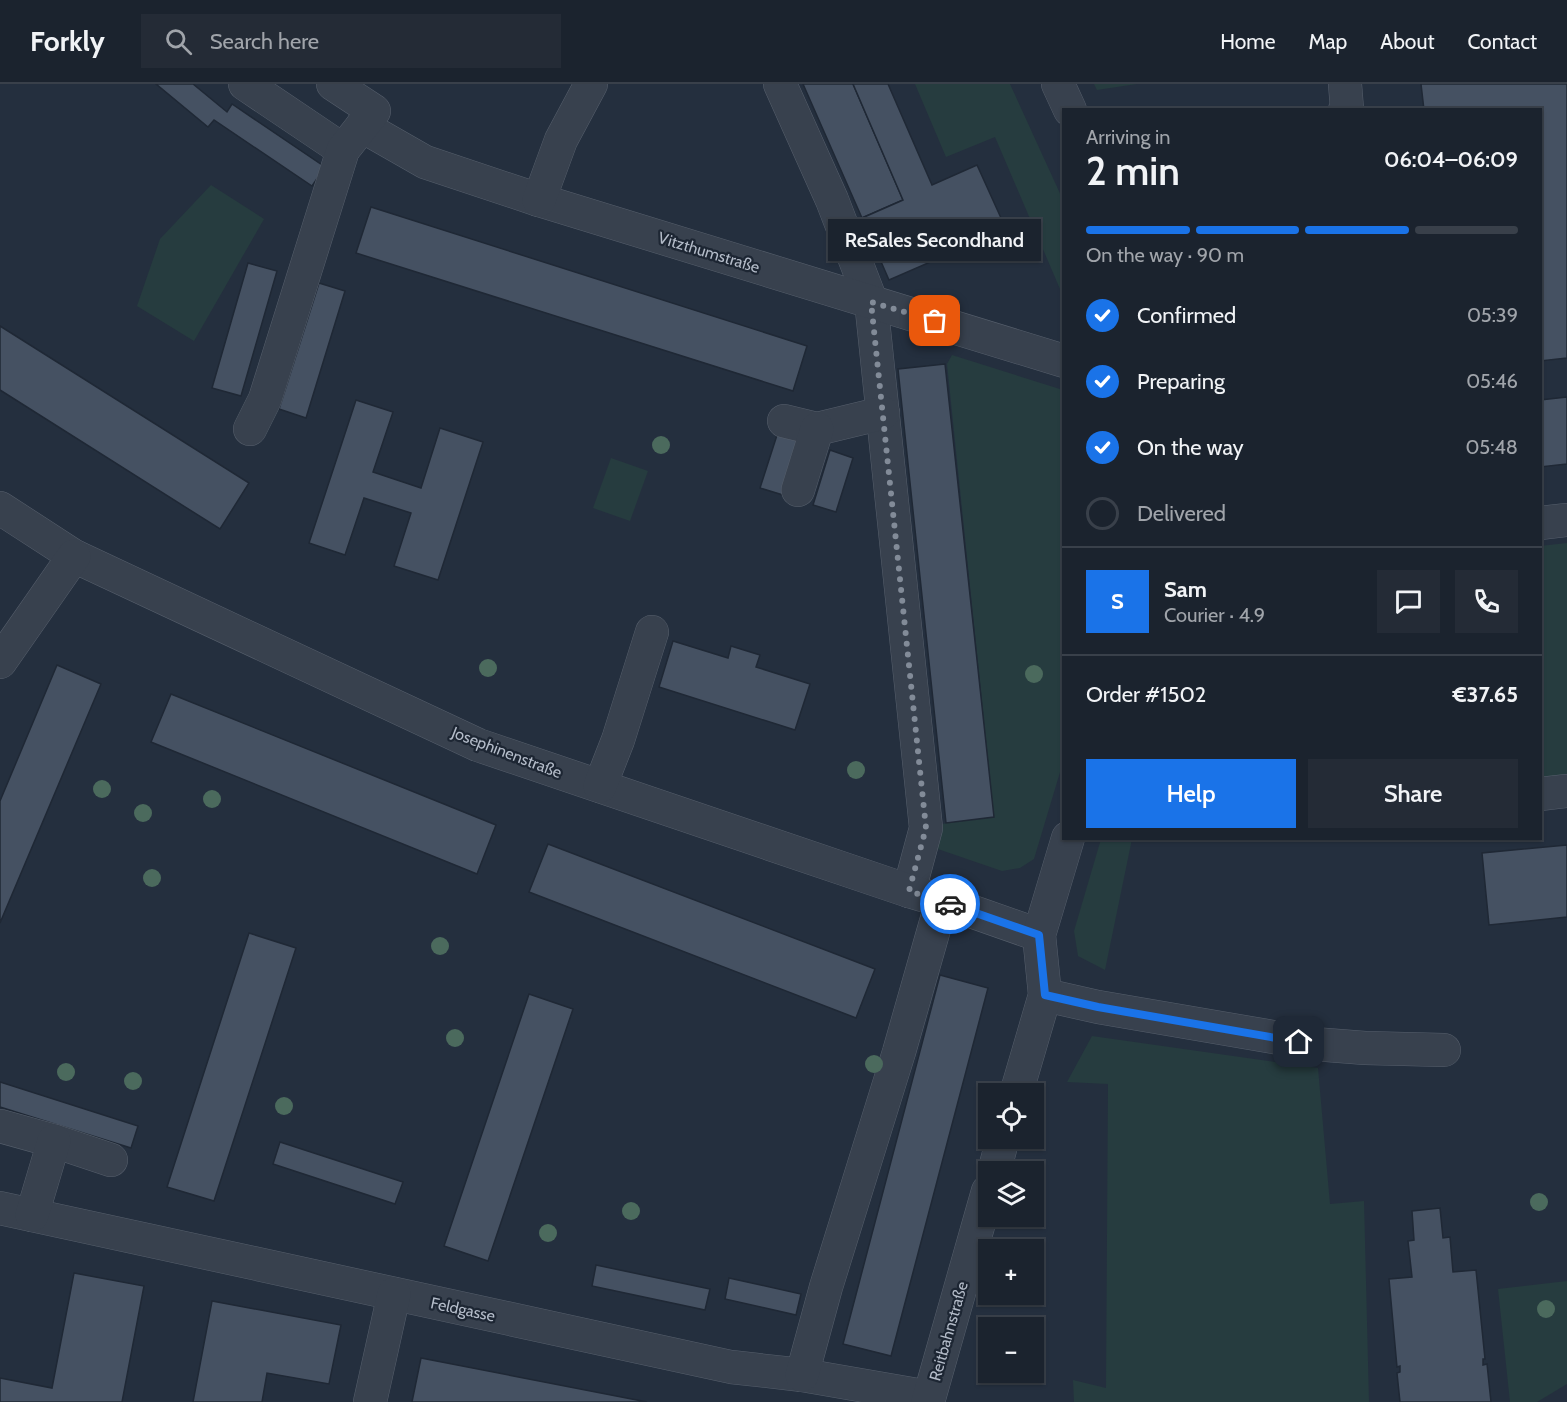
<!DOCTYPE html>
<html lang="en">
<head>
<meta charset="utf-8">
<style>
  body { margin:0; font-family:Cabin,sans-serif; background:#242b36; color:#f1f3f6; height:100vh; display:flex; flex-direction:column; font-size:22px; white-space:nowrap }
  * { box-sizing:border-box; margin:0 }
  p { font-size:20px; color:#a0a4aa }
  .icon { flex:none; width:33px; height:33px; fill:none; stroke:currentColor; stroke-width:2; stroke-linecap:round; stroke-linejoin:round }
  .map { position:relative; flex:1; overflow:hidden }
  .details { position:absolute; left:1062px; top:24px; width:480px; height:732px; display:flex; flex-direction:column; background:#1b232e; border-radius:0px; box-shadow:0 2px 4px #0004,0 0 0 2px #39404a }
  .details>* { flex:none }
  .tools { position:absolute; left:978px; top:999px; display:grid; gap:12px }
  .tools a { display:grid; place-items:center; width:66px; height:66px; border-radius:0px; background:#1b232e; box-shadow:0 2px 4px #0004,0 0 0 2px #39404a; font-size:30px }
  .pin { position:absolute; display:grid; place-items:center; width:51px; height:51px; color:#fff; margin:-26px; border-radius:12px; box-shadow:0 3px 9px #0006 }
  .courier { position:absolute; display:grid; place-items:center; width:60px; height:60px; margin:-30px; border:4px solid #1a73e8; border-radius:50%; background:#fff; color:#222; box-shadow:0 2px 8px #0007 }
  .bubble { position:absolute; height:42px; border-radius:0px; background:#1b232e; box-shadow:0 2px 4px #0004,0 0 0 2px #39404a; font-size:20px; font-weight:600; line-height:42px; text-align:center }
  .headline em { font-style:normal; font-weight:600 }
  .headline div { display:flex; flex-direction:column-reverse }
  .headline { display:flex; align-items:center; justify-content:space-between; height:102px; padding:0 24px }
  h1 { font-size:39px; font-weight:600; line-height:45px }
  .bar { display:grid; grid-template-columns:repeat(4,1fr); gap:9px 6px; align-content:center; height:72px; padding:0 24px }
  .bar i { height:8px; border-radius:4px; background:#39404a }
  .bar .active { background:#1a73e8 }
  .bar p { grid-column:span 4 }
  .line { display:flex; align-items:center; gap:15px; padding:0 24px; border-top:2px solid #39404a }
  .line div { flex:1 }
  .round { display:grid; place-items:center; flex:none; width:63px; height:63px; border-radius:0px; background:#242b36 }
  ol { padding:0 24px; list-style:none }
  li { display:flex; align-items:center; gap:18px; height:66px }
  li p { margin-inline-start:auto }
  li .icon { padding:6px; border-radius:50%; background:#1a73e8; color:#fff; stroke-width:4 }
  li:last-child { color:#a0a4aa }
  li i { width:33px; height:33px; border:3px solid #39404a; border-radius:50% }
  .action { display:flex; gap:12px; margin-top:auto; padding:12px 24px }
  .action a { flex:1; height:69px; border-radius:0px; background:#1a73e8; color:#fff; font-size:24px; font-weight:600; line-height:69px; text-align:center }
  .action a+a { background:#242b36; color:#f1f3f6 }
  header { display:flex; align-items:center; gap:36px; box-sizing:border-box; height:84px; padding:0 30px; background:#1b232e; border-bottom:2px solid #39404a }
  header strong { font-size:28px }
  nav { display:flex; gap:33px; margin-inline-start:auto; font-size:21px }
  .search { width:420px; height:54px; background:#242b36; display:flex; align-items:center; gap:15px; box-sizing:border-box; padding:0 21px; border-radius:0px; color:#a0a4aa; font-size:22px }
  .map>svg:first-child { display:block }
  .green { fill:#263c3f }
  .building { fill:#455162; stroke:#1f2835; stroke-width:1.5 }
  .lines { fill:none; stroke-linecap:round; stroke-linejoin:round }
  .minor-casing { stroke:#565f6c; stroke-width:34 }
  .minor { stroke:#38414e; stroke-width:33 }
  .tree { fill:#4b6a5d }
  .done { stroke:#828b98; stroke-width:6; stroke-dasharray:0 10.8 }
  .route { stroke:#1a73e8; stroke-width:8 }
  .labels { text-anchor:middle; stroke-width:4.5; stroke-linejoin:round; paint-order:stroke }
  .street-label { font-size:16px; fill:#b4bcc9; stroke:#1d2633 }
</style>
</head>
<body>
<header>
<strong>Forkly</strong>
<div class="search"><svg class="icon" aria-label="search" viewBox="0 0 24 24"><circle cx="10" cy="10" r="6"/><path d="M15 15l6 6"/></svg>Search here</div>
<nav><a>Home</a><a>Map</a><a>About</a><a>Contact</a></nav>
</header>
<div class="map">
<svg width="1567" height="1318" viewBox="0 0 1567 1318">
  <rect width="100%" height="100%" fill="#242f3e"/>
  <g class="green">
    <path d="M915,0h95l53,116v96l-68,-159 -49,20z"/>
    <path d="M1094,0h43l-40,6z"/>
    <path d="M211,101l53,34 -70,122 -57,-35 23,-67z"/>
    <path d="M952,271l111,35 1,369 -30,100 -14,9 -18,3 -73,-25 3,-18 14,-5 48,-6 -47,-453z"/>
    <path d="M611,374l37,13 -18,50 -37,-13z"/>
    <path d="M1567,459v235l-27,2v-234z"/>
    <path d="M1101,755h31l-27,131 -27,-14 -4,-25z"/>
    <path d="M1092,952l226,32 12,136 34,-3 5,201h-295l-1,-22 33,8 2,-304 -41,-2z"/>
    <path d="M1567,1197v103l-30,18h-27l-12,-113z"/>
  </g>
  <g class="building">
    <path d="M156,0h37l34,28 5,-8 93,63 -13,19 -98,-66 -6,7z"/>
    <path d="M803,0h50l50,116 -41,18z"/>
    <path d="M853,0h35l44,101 45,-20 29,64 -117,51 -27,-62 41,-18z"/>
    <path d="M1421,0h146v274l-27,3v-251h-116z"/>
    <path d="M371,123l436,139 -14,45 -437,-138z"/>
    <path d="M248,179l29,8 -36,125 -29,-8z"/>
    <path d="M319,199l26,8 -39,127 -27,-9z"/>
    <path d="M0,242l249,157 -29,46 -220,-139z"/>
    <path d="M945,280l49,453 -48,6 -48,-454z"/>
    <path d="M1567,313v67l-27,3v-67z"/>
    <path d="M356,316l37,12 -20,60 48,16 19,-60 43,14 -45,138 -44,-14 17,-53 -47,-15 -19,57 -36,-12z"/>
    <path d="M778,348l22,7 -17,56 -23,-7z"/>
    <path d="M830,366l23,8 -17,54 -23,-7z"/>
    <path d="M673,557l55,17 3,-12 29,9 -4,12 54,17 -15,46 -136,-43z"/>
    <path d="M57,581l44,19 -101,239v-122z"/>
    <path d="M171,610l325,131 -19,49 -326,-132z"/>
    <path d="M548,760l327,125 -19,49 -327,-126z"/>
    <path d="M1567,761v72l-78,8 -7,-72z"/>
    <path d="M249,849l47,15 -82,253 -47,-14z"/>
    <path d="M940,891l48,13 -97,368 -48,-12z"/>
    <path d="M529,910l44,15 -85,252 -44,-15z"/>
    <path d="M0,998l138,44 -7,22 -131,-41z"/>
    <path d="M280,1058l123,40 -8,22 -122,-40z"/>
    <path d="M1440,1124l3,30 7,-1 3,35 23,-2 9,89h-2v6l4,-1 4,38h-91l-3,-29 3,-1v-6l-3,1 -8,-88 23,-2 -4,-36 6,-1 -2,-29z"/>
    <path d="M596,1181l114,24 -5,21 -113,-24z"/>
    <path d="M74,1189l70,13 -22,116h-122v-24l52,10z"/>
    <path d="M729,1194l72,16 -5,21 -71,-16z"/>
    <path d="M212,1217l129,24 -12,59 -62,-11 -5,29h-69z"/>
    <path d="M421,1274l226,44h-235z"/>
  </g>
  <g class="lines">
    <g class="minor-casing">
      <g id="minor">
        <path d="M245,0l98,66"/>
        <path d="M780,0l52,116 39,101 55,527 -17,63"/>
        <path d="M1058,0l12,26"/>
        <path d="M1345,26l2,-1 -2,-25"/>
        <path d="M362,42l63,36 114,38 525,161"/>
        <path d="M539,116l22,-60 30,-56"/>
        <path d="M784,337l33,8 66,-16"/>
        <path d="M250,345l15,-30 78,-249 31,-39 -41,-27"/>
        <path d="M798,406l19,-61"/>
        <path d="M0,424l74,48 404,189 431,146 33,10 97,34"/>
        <path d="M1540,439l27,-3"/>
        <path d="M0,578l74,-106"/>
        <path d="M600,702l18,-46 34,-108"/>
        <path d="M1540,710l27,-3"/>
        <path d="M1045,911l53,12 216,37 51,4 79,2"/>
        <path d="M1016,1010l29,-99 -6,-60 29,-97"/>
        <path d="M0,1042l54,15 57,19"/>
        <path d="M994,1088l9,-34"/>
        <path d="M0,1124l731,159 71,8 127,22"/>
        <path d="M32,1131l22,-74"/>
        <path d="M802,1291l24,-88 73,-235 43,-151"/>
        <path d="M370,1318l24,-108"/>
        <path d="M928,1318l60,-211"/>
      </g>
    </g>
    <use href="#minor" class="minor"/>
  </g>
  <g class="tree">
    <circle cx="661" cy="361" r="9"/>
    <circle cx="488" cy="584" r="9"/>
    <circle cx="1034" cy="590" r="9"/>
    <circle cx="856" cy="686" r="9"/>
    <circle cx="102" cy="705" r="9"/>
    <circle cx="212" cy="715" r="9"/>
    <circle cx="143" cy="729" r="9"/>
    <circle cx="152" cy="794" r="9"/>
    <circle cx="440" cy="862" r="9"/>
    <circle cx="455" cy="954" r="9"/>
    <circle cx="874" cy="980" r="9"/>
    <circle cx="66" cy="988" r="9"/>
    <circle cx="133" cy="997" r="9"/>
    <circle cx="284" cy="1022" r="9"/>
    <circle cx="1539" cy="1118" r="9"/>
    <circle cx="631" cy="1127" r="9"/>
    <circle cx="548" cy="1149" r="9"/>
    <circle cx="1546" cy="1225" r="9"/>
  </g>
  <g class="lines">
    <path class="done" d="M935,237l-64,-19 55,526 -17,63 41,13"/>
    <path class="route" d="M950,820l89,31 6,60 53,12 201,35"/>
  </g>
  <g class="labels">
    <g class="street-label">
      <text transform="translate(709 168) rotate(17)" y="6">Vitzthumstraße</text>
      <text transform="translate(507 668) rotate(21)" y="6">Josephinenstraße</text>
      <text transform="translate(463 1225) rotate(12)" y="6">Feldgasse</text>
      <text transform="translate(948 1247) rotate(-74)" y="6">Reitbahnstraße</text>
    </g>
  </g>
</svg>
<div class="tools">
<a><svg class="icon" aria-label="locate" viewBox="0 0 24 24"><circle cx="12" cy="12" r="6"/><path d="M12 2v4M12 18v4M2 12h4M18 12h4"/></svg></a>
<a><svg class="icon" aria-label="layers" viewBox="0 0 24 24"><path d="M12 4l9 5-9 5-9-5zM3 14l9 5 9-5"/></svg></a>
<a>+</a>
<a>−</a>
</div>
<div class="pin" style="left:935px;top:237px;background:#ea580c"><svg class="icon" aria-label="bag" viewBox="0 0 24 24"><path d="M5 8h14l-1 12H6zM9 8a3 3 0 0 1 6 0"/></svg></div>
<div class="pin" style="left:1299px;top:958px;background:#1f2937"><svg class="icon" aria-label="home" viewBox="0 0 24 24"><path d="M3 11l9-7 9 7M6 9v11h12V9"/></svg></div>
<div class="courier" style="left:950px;top:820px"><svg class="icon" aria-label="car" viewBox="0 0 24 24"><path d="M5 17H2v-5l4-1 3-4h7l3 4 3 1v5h-3M9 17h6M6 11h13"/><circle cx="7" cy="17" r="2"/><circle cx="17" cy="17" r="2"/></svg></div>
<div class="bubble" style="left:828px;top:135px;width:213px">ReSales Secondhand</div>
<section class="details">
<div class="headline"><div><h1>2 min</h1><p>Arriving in</p></div><em>06:04–06:09</em></div>
<div class="bar"><i class="active"></i><i class="active"></i><i class="active"></i><i></i><p>On the way · 90 m</p></div>
<ol>
<li><svg class="icon" aria-label="check" viewBox="0 0 24 24"><path d="M5 12l5 5 9-10"/></svg>Confirmed<p>05:39</p></li>
<li><svg class="icon" aria-label="check" viewBox="0 0 24 24"><path d="M5 12l5 5 9-10"/></svg>Preparing<p>05:46</p></li>
<li><svg class="icon" aria-label="check" viewBox="0 0 24 24"><path d="M5 12l5 5 9-10"/></svg>On the way<p>05:48</p></li>
<li><i></i>Delivered</li>
</ol>
<div class="line" style="height:108px"><b class="round" style="background:#1a73e8;color:#fff">S</b><div><b>Sam</b><p>Courier · 4.9</p></div><a class="round"><svg class="icon" aria-label="chat" viewBox="0 0 24 24"><path d="M4 5h16v11H9l-5 4z"/></svg></a><a class="round"><svg class="icon" aria-label="phone" viewBox="0 0 24 24"><path d="M5 4h4l2 5-3 2q2 4 5 5l2-3 5 2v4C11 20 4 13 5 4z"/></svg></a></div>
<div class="line" style="height:78px"><div>Order #1502</div><b>€37.65</b></div>
<div class="action"><a>Help</a><a>Share</a></div>
</section>
</div>
</body>
</html>
